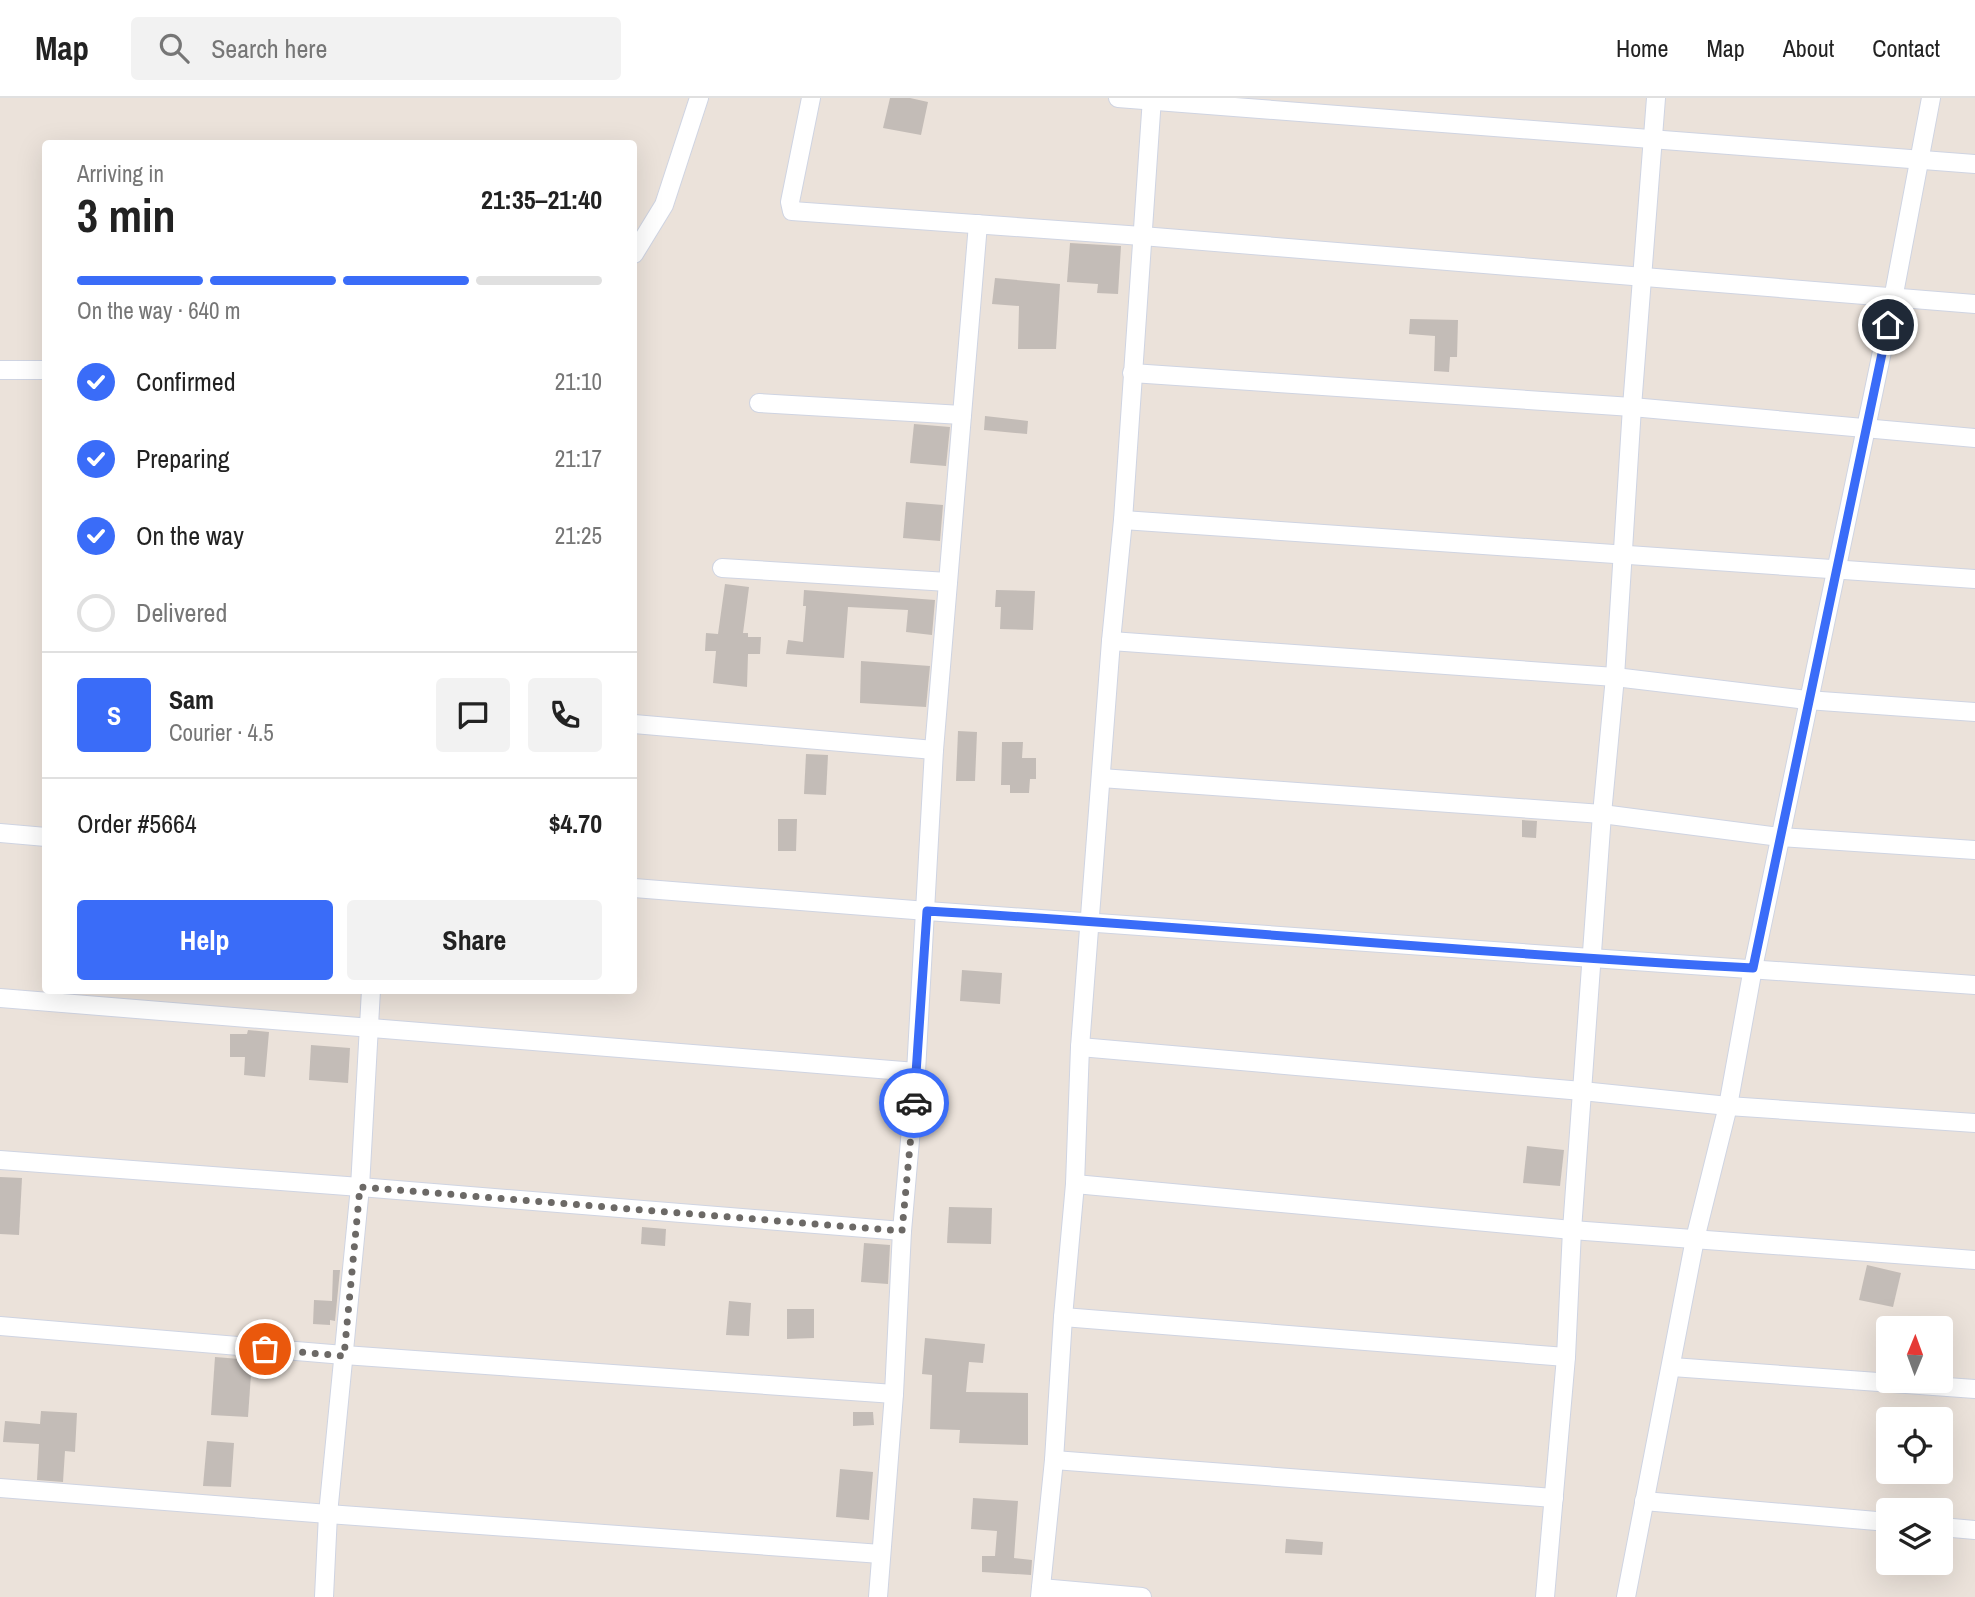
<!DOCTYPE html>
<html lang="en">
<head>
<meta charset="utf-8">
<style>
  body { margin:0; font-family:"Archivo Narrow",sans-serif; background:#f2f2f2; color:#222; height:100vh; display:flex; flex-direction:column; font-size:26px; white-space:nowrap }
  * { box-sizing:border-box; margin:0 }
  p { font-size:23px; color:#767676 }
  .icon { flex:none; width:38px; height:38px; fill:none; stroke:currentColor; stroke-width:2; stroke-linecap:round; stroke-linejoin:round }
  .map { position:relative; flex:1; overflow:hidden }
  .details { position:absolute; left:42px; top:42px; width:595px; height:854px; display:flex; flex-direction:column; background:#fff; border-radius:7px; box-shadow:0 7px 28px #0002 }
  .details>* { flex:none }
  .needle { width:46px; rotate:1deg }
  .buttons { position:absolute; left:1876px; top:1218px; display:grid; gap:14px }
  .buttons a { display:grid; place-items:center; width:77px; height:77px; border-radius:7px; background:#fff; box-shadow:0 7px 28px #0002; font-size:35px }
  .pin { position:absolute; display:grid; place-items:center; width:60px; height:60px; color:#fff; margin:-30px; border:4px solid #fff; border-radius:50%; box-shadow:0 2px 7px #0007 }
  .courier { position:absolute; display:grid; place-items:center; width:70px; height:70px; margin:-35px; border:5px solid #3a6cf8; border-radius:50%; background:#fff; color:#222; box-shadow:0 2px 9px #0007 }
  .overview em { font-style:normal; font-weight:800 }
  .overview div { display:flex; flex-direction:column-reverse }
  .overview { display:flex; align-items:center; justify-content:space-between; height:119px; padding:0 35px }
  h1 { font-size:46px; font-weight:800; line-height:52px }
  .bar { display:grid; grid-template-columns:repeat(4,1fr); gap:10px 7px; align-content:center; height:84px; padding:0 35px }
  .bar i { height:9px; border-radius:5px; background:#e0e0e0 }
  .bar .current { background:#3a6cf8 }
  .bar p { grid-column:span 4 }
  .line { display:flex; align-items:center; gap:18px; padding:0 35px; border-top:2px solid #e0e0e0 }
  .line div { flex:1 }
  .round { display:grid; place-items:center; flex:none; width:74px; height:74px; border-radius:7px; background:#f2f2f2 }
  ol { padding:0 35px; list-style:none }
  li { display:flex; align-items:center; gap:21px; height:77px }
  li p { margin-inline-start:auto }
  li .icon { padding:7px; border-radius:50%; background:#3a6cf8; color:#fff; stroke-width:4 }
  li:last-child { color:#767676 }
  li i { width:38px; height:38px; border:4px solid #e0e0e0; border-radius:50% }
  .button { display:flex; gap:14px; margin-top:auto; padding:14px 35px }
  .button a { flex:1; height:80px; border-radius:7px; background:#3a6cf8; color:#fff; font-size:28px; font-weight:800; line-height:80px; text-align:center }
  .button a+a { background:#f2f2f2; color:#222 }
  header { display:flex; align-items:center; gap:42px; box-sizing:border-box; height:98px; padding:0 35px; background:#fff; border-bottom:2px solid #e0e0e0 }
  header strong { font-size:33px }
  nav { display:flex; gap:38px; margin-inline-start:auto; font-size:24px }
  .search { width:490px; height:63px; background:#f2f2f2; display:flex; align-items:center; gap:18px; box-sizing:border-box; padding:0 24px; border-radius:7px; color:#767676; font-size:26px }
  .map>svg:first-child { display:block }
  .building { fill:#c3bcb7 }
  .lines { fill:none; stroke-linecap:round; stroke-linejoin:round }
  .minor-casing { stroke:#cfd4e2; stroke-width:20 }
  .minor { stroke:#fff; stroke-width:18 }
  .done { stroke:#6c6966; stroke-width:7; stroke-dasharray:0 12.6 }
  .route { stroke:#3a6cf8; stroke-width:9 }
</style>
</head>
<body>
<header>
<strong>Map</strong>
<div class="search"><svg class="icon" aria-label="search" viewBox="0 0 24 24"><circle cx="10" cy="10" r="6"/><path d="M15 15l6 6"/></svg>Search here</div>
<nav><a>Home</a><a>Map</a><a>About</a><a>Contact</a></nav>
</header>
<div class="map">
<svg width="1975" height="1499" viewBox="0 0 1975 1499">
  <rect width="100%" height="100%" fill="#ebe2da"/>
  <g class="building">
    <path d="M890,0h20l18,4 -7,33 -38,-7z"/>
    <path d="M1070,145l51,3 -3,48 -21,-1 1,-9 -31,-2z"/>
    <path d="M995,180l65,6 -4,65h-38l1,-43 -27,-2z"/>
    <path d="M1410,221l48,1 -1,37h-7l-1,15 -15,-1 1,-35 -26,-2z"/>
    <path d="M985,318l43,5 -1,13 -43,-4z"/>
    <path d="M914,326l36,3 -4,39 -36,-3z"/>
    <path d="M906,404l37,3 -3,36 -37,-3z"/>
    <path d="M725,486l24,3 -6,46h5v4h13l-1,17h-12l-1,33 -34,-4 3,-32h-11l1,-18 12,1z"/>
    <path d="M804,492l131,10 -3,35 -26,-3 2,-22 -60,-3 -4,51 -58,-4 2,-14 15,2 3,-36h-3z"/>
    <path d="M996,492l39,1 -2,39 -33,-1 1,-22h-6z"/>
    <path d="M861,563l69,5 -4,41 -66,-4z"/>
    <path d="M958,633l19,1 -2,49h-19z"/>
    <path d="M1002,644h21l-1,16h14v21h-6l-1,14h-19v-8h-9z"/>
    <path d="M806,656l22,1 -2,40 -22,-1z"/>
    <path d="M778,721h19l-1,32h-18z"/>
    <path d="M1522,722l15,1 -1,17 -14,-1z"/>
    <path d="M962,872l40,3 -2,31 -40,-3z"/>
    <path d="M248,932l21,2 -4,45 -21,-2 1,-18h-15v-23h17z"/>
    <path d="M311,947l39,3 -2,35 -39,-3z"/>
    <path d="M1527,1048l37,4 -4,36 -37,-3z"/>
    <path d="M0,1079l22,1 -3,57 -19,-1z"/>
    <path d="M949,1109l43,1 -1,36 -44,-1z"/>
    <path d="M642,1129l24,2 -1,17 -24,-2z"/>
    <path d="M864,1145l26,2 -2,39 -27,-2z"/>
    <path d="M1867,1167l34,8 -8,34 -34,-7z"/>
    <path d="M333,1172h7l-5,51 -5,-1v5l-17,-1 1,-24 18,1z"/>
    <path d="M729,1203l22,2 -2,33 -23,-1z"/>
    <path d="M787,1211h27v29l-27,1z"/>
    <path d="M925,1240l60,6 -2,19 -14,-1 -3,30 62,1v52l-69,-2 1,-13 -30,-1 2,-54 -10,-1z"/>
    <path d="M215,1259l37,3 -4,57 -37,-2z"/>
    <path d="M41,1313l36,2 -2,39 -10,-1 -2,31 -26,-2 2,-36 -36,-2 2,-21 35,3z"/>
    <path d="M853,1314h20l1,13 -21,1z"/>
    <path d="M207,1343l27,2 -3,44 -28,-1z"/>
    <path d="M840,1371l33,3 -4,48 -33,-3z"/>
    <path d="M973,1400l45,3 -4,57 18,2 -1,15 -49,-3v-16h13l2,-25 -26,-2z"/>
    <path d="M1286,1441l37,3 -1,13 -37,-2z"/>
  </g>
  <g class="lines">
    <g class="minor-casing">
      <g id="minor">
        <path d="M811,0l-21,104 2,9 350,25 833,68"/>
        <path d="M1118,0l857,66"/>
        <path d="M634,156l30,-49 35,-107"/>
        <path d="M0,272h46"/>
        <path d="M1132,275l500,34 343,31"/>
        <path d="M759,305l203,12"/>
        <path d="M1123,422l852,59"/>
        <path d="M722,470l226,14"/>
        <path d="M1111,543l504,36 192,23 168,12"/>
        <path d="M634,626l300,26"/>
        <path d="M1101,680l501,36 178,23 195,13"/>
        <path d="M0,735l46,4"/>
        <path d="M634,790l293,23 1048,74"/>
        <path d="M0,900l916,74"/>
        <path d="M1080,949l502,44 146,15 247,17"/>
        <path d="M0,1062l360,27 542,44"/>
        <path d="M1075,1086l497,46 403,30"/>
        <path d="M1063,1219l503,40"/>
        <path d="M0,1228l344,29 550,39"/>
        <path d="M1672,1269l303,22"/>
        <path d="M1054,1362l500,38"/>
        <path d="M0,1390l328,26 553,40"/>
        <path d="M1644,1403l244,21"/>
        <path d="M1941,1429l34,3"/>
        <path d="M1041,1490l101,9"/>
        <path d="M324,1499l4,-83 32,-327 11,-197"/>
        <path d="M878,1499l16,-203 8,-163 14,-159 18,-322 44,-526"/>
        <path d="M1040,1499l14,-137 9,-143 12,-133 5,-137 31,-406 12,-121 29,-422"/>
        <path d="M1545,1499l21,-240 6,-127 30,-416 13,-137 17,-270 24,-309"/>
        <path d="M1626,1499l69,-358 33,-133 25,-138 140,-669 38,-201"/>
      </g>
    </g>
    <use href="#minor" class="minor"/>
  </g>
  <g class="lines">
    <path class="done" d="M265,1251l79,7 16,-169 542,44 12,-128"/>
    <path class="route" d="M914,1005l13,-192c275,16 550,43 826,57l135,-643"/>
  </g>
</svg>
<div class="buttons">
<a><svg class="needle" viewBox="-14 -14 28 28"><path d="M0-13l5 13h-10z" fill="#e53935"/><path d="M0 13l5-13h-10z" fill="#767676"/></svg></a>
<a><svg class="icon" aria-label="locate" viewBox="0 0 24 24"><circle cx="12" cy="12" r="6"/><path d="M12 2v4M12 18v4M2 12h4M18 12h4"/></svg></a>
<a><svg class="icon" aria-label="layers" viewBox="0 0 24 24"><path d="M12 4l9 5-9 5-9-5zM3 14l9 5 9-5"/></svg></a>
</div>
<div class="pin" style="left:265px;top:1251px;background:#ea580c"><svg class="icon" aria-label="bag" viewBox="0 0 24 24"><path d="M5 8h14l-1 12H6zM9 8a3 3 0 0 1 6 0"/></svg></div>
<div class="pin" style="left:1888px;top:227px;background:#1f2937"><svg class="icon" aria-label="home" viewBox="0 0 24 24"><path d="M3 11l9-7 9 7M6 9v11h12V9"/></svg></div>
<div class="courier" style="left:914px;top:1005px"><svg class="icon" aria-label="car" viewBox="0 0 24 24"><path d="M5 17H2v-5l4-1 3-4h7l3 4 3 1v5h-3M9 17h6M6 11h13"/><circle cx="7" cy="17" r="2"/><circle cx="17" cy="17" r="2"/></svg></div>
<section class="details">
<div class="overview"><div><h1>3 min</h1><p>Arriving in</p></div><em>21:35–21:40</em></div>
<div class="bar"><i class="current"></i><i class="current"></i><i class="current"></i><i></i><p>On the way · 640 m</p></div>
<ol>
<li><svg class="icon" aria-label="check" viewBox="0 0 24 24"><path d="M5 12l5 5 9-10"/></svg>Confirmed<p>21:10</p></li>
<li><svg class="icon" aria-label="check" viewBox="0 0 24 24"><path d="M5 12l5 5 9-10"/></svg>Preparing<p>21:17</p></li>
<li><svg class="icon" aria-label="check" viewBox="0 0 24 24"><path d="M5 12l5 5 9-10"/></svg>On the way<p>21:25</p></li>
<li><i></i>Delivered</li>
</ol>
<div class="line" style="height:126px"><b class="round" style="background:#3a6cf8;color:#fff">S</b><div><b>Sam</b><p>Courier · 4.5</p></div><a class="round"><svg class="icon" aria-label="chat" viewBox="0 0 24 24"><path d="M4 5h16v11H9l-5 4z"/></svg></a><a class="round"><svg class="icon" aria-label="phone" viewBox="0 0 24 24"><path d="M5 4h4l2 5-3 2q2 4 5 5l2-3 5 2v4C11 20 4 13 5 4z"/></svg></a></div>
<div class="line" style="height:91px"><div>Order #5664</div><b>$4.70</b></div>
<div class="button"><a>Help</a><a>Share</a></div>
</section>
</div>
</body>
</html>
